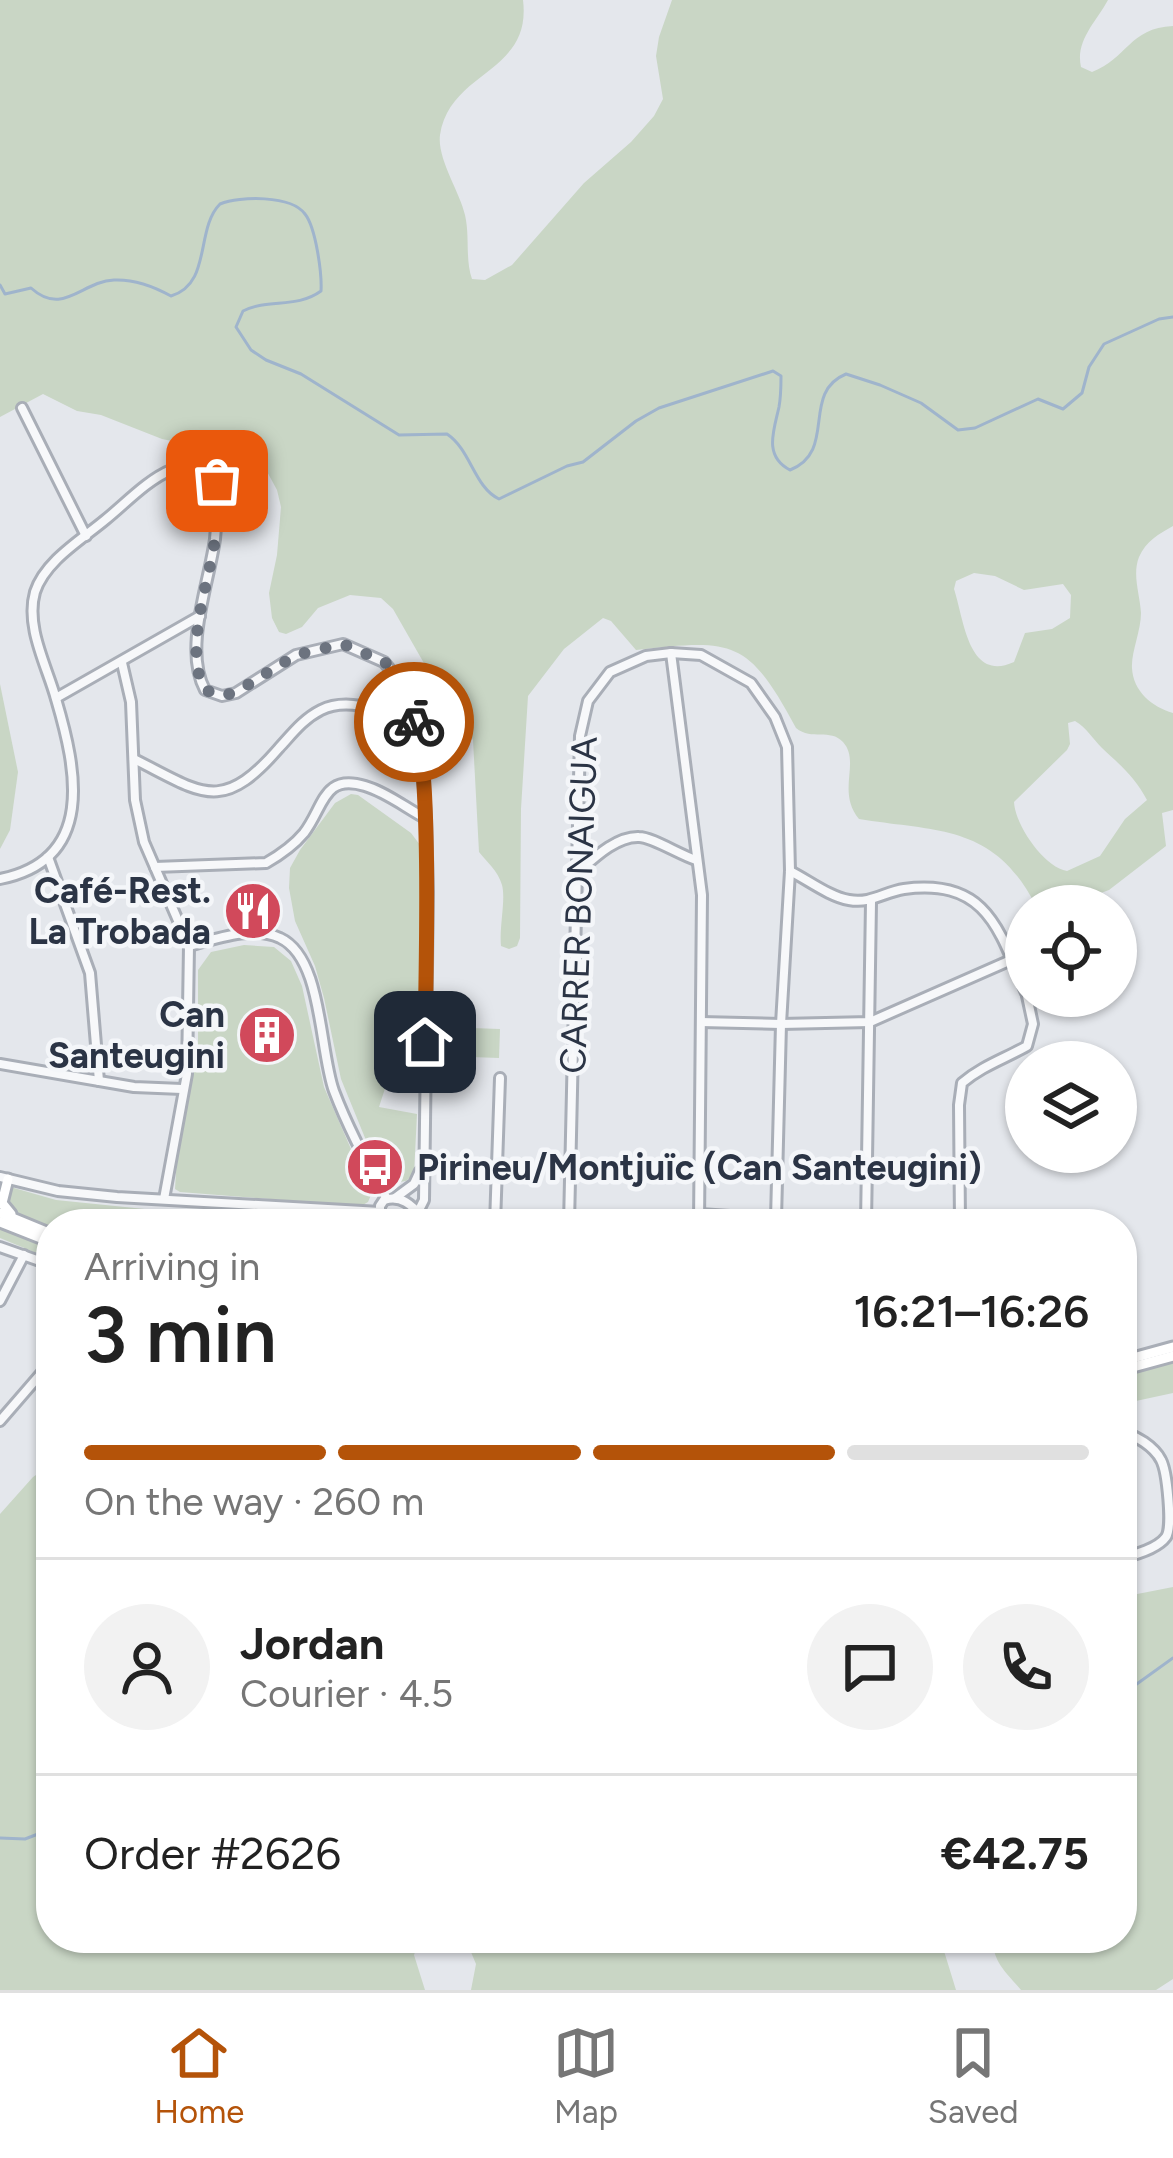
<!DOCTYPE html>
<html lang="en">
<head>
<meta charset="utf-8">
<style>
  body { margin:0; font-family:Figtree,sans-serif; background:#f2f2f2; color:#222; height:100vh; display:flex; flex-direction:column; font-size:45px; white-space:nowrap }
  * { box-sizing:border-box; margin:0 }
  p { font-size:39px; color:#767676 }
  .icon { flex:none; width:66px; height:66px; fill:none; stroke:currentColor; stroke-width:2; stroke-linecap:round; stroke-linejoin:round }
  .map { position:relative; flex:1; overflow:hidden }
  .side { position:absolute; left:36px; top:1209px; width:1101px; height:744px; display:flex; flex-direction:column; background:#fff; border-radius:48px; box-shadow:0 3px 9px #0004 }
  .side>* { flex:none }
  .controls { position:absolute; left:1005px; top:885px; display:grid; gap:24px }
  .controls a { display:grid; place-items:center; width:132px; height:132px; border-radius:50%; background:#fff; box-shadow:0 3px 9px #0004; font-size:60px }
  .pin { position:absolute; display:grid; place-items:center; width:102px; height:102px; color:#fff; margin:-51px; border-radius:24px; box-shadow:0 6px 18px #0006 }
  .courier { position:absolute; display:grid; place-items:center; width:120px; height:120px; margin:-60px; border:9px solid #b45309; border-radius:50%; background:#fff; color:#222; box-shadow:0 3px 15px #0007 }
  .summary em { font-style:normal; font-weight:600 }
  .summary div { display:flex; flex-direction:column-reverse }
  .summary { display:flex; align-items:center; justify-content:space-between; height:204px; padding:0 48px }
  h1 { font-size:78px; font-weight:600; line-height:90px }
  .bar { display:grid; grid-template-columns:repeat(4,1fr); gap:18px 12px; align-content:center; height:144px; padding:0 48px }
  .bar i { height:15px; border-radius:9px; background:#e0e0e0 }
  .bar .selected { background:#b45309 }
  .bar p { grid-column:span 4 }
  .line { display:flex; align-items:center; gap:30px; padding:0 48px; border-top:3px solid #e0e0e0 }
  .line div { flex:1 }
  .round { display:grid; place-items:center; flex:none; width:126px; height:126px; border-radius:63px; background:#f2f2f2 }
  .menu { display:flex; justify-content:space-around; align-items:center; height:168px; border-top:3px solid #e0e0e0; background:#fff; font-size:33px; color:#767676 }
  .menu a { display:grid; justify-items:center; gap:6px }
  .menu .selected { color:#b45309 }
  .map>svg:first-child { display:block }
  .green { fill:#c9d6c5; fill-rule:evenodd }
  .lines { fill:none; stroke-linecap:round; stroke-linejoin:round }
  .stream { stroke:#9fb4cc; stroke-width:3 }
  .minor-casing { stroke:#a9aeb7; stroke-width:14 }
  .secondary-casing { stroke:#a9aeb7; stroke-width:15 }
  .minor { stroke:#f7f8fa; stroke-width:8 }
  .secondary { stroke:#fff; stroke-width:9 }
  .done { stroke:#6c737f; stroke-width:12; stroke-dasharray:0 21.6 }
  .route { stroke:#b45309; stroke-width:15 }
  .labels { text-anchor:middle; stroke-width:9; stroke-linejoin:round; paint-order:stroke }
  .poi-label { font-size:36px; font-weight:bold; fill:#2b3445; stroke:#f4f6f9; text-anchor:end }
  .street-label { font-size:36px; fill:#2b3445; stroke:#f4f6f9 }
</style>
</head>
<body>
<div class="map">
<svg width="1173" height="1990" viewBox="0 0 1173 1990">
  <rect width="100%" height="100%" fill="#e4e7ec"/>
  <g class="green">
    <path d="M0,0h523c9,74 -73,70 -83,135 -3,24 20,57 25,80 5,22 0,44 7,64l13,1 27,-15 72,-82 47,-41 23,-26 9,-17 -7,-43 3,-19 13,-37h436c-12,22 -33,41 -27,67l11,5c35,-13 37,-44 81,-46v500c-14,8 -27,15 -34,31 -7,18 1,37 2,56 0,18 -10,39 -9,55 1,23 20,39 41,45v97l-11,3 4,33 -57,44 -43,16h-30c-42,-82 -97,-74 -177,-87 -23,-28 2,-57 -16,-77 -13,-14 -31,-1 -47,-14 -48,-89 -62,-89 -160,-78l-25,-29 -8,-3 -39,31 -36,47 -7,113 -1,129 -3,8 -8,3 -8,-3c-2,-19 5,-46 1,-61 -4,-14 -15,-23 -23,-33l-6,-112 -21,-45 -27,-30 -32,-56 -12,-11 -31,-3 -32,13 -16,19 -16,7 -7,-2 -7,-14 -3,-25 8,-38 4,-48 -4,-17 -13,-24 -8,-4 -33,-2 -22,-13 -39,-8 -61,-24 -24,-4 -34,-17 -43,23zM974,573l21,3 29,14 39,-6 8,11 -1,23 -18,11 -27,4 -11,29c-46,21 -50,-43 -60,-73l2,-8zM1075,721c12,7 17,17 27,27 18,17 33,29 45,52l-22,19 -25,37 -33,15c-23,-4 -52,-46 -53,-69l53,-52 3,-6 -2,-21z"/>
    <path d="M0,684l18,88 -8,58 -10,19z"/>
    <path d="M351,794l7,1 53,38 12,16 -4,190 -11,19 -17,12 -12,37 38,7 -3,60 -8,7 -13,2 -10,-10 -11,-18 -31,-76 -17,-81 -9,-32 -20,-45 -6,-33 1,-20 10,-18 35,-47z"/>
    <path d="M244,945l30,2 17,14 11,25 22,101 47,108 -3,7 -7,4 -181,-14 -5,-3 2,-33 21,-104v-82l13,-18z"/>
    <path d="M443,1027l57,2 -1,29 -56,-2z"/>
    <path d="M0,1184l56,16 138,14 170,5 20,5h-333v35l-51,-21z"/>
    <path d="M1173,1342v51l-51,11v-49z"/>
    <path d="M51,1465v473h369l-6,17 11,35h-425v-476l33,-37z"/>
    <path d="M1173,1587v392l-17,11h-135c-14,-17 -29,-28 -28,-52h129v-341z"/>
    <path d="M465,1938h475l16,52h-485l5,-26z"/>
  </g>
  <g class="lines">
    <g class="stream">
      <path d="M0,285l5,9 26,-6c32,29 51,-7 83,-8 21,-1 39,6 57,16 41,-12 24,-67 49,-92 20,-8 71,-9 85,10 11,14 17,60 16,77 -25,18 -52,7 -78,20l-7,16 15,23 15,10 35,14 98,61 48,-1c24,16 27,53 52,65l68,-33 16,-4 53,-41 23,-13 114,-37 8,5c0,10 0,20 -2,31 -5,23 -16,49 11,63 48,-19 10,-77 56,-96l34,11 41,18 37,27 17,-2 63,-29 25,10 19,-16 7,-26 15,-23 55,-25 14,-2"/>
      <path d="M1122,1691l12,-5 39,-28"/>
      <path d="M0,1838l25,1 26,-10"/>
    </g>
    <g class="minor-casing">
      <g id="minor">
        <path d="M22,408l64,128"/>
        <path d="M671,653l31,242 -3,329"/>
        <path d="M122,663l9,39 4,98 9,42 45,104 -2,128 -23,125"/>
        <path d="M56,698l144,-82"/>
        <path d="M134,759c68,34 87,56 145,-11 13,-14 24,-29 42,-38 28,-14 62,3 91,7"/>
        <path d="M48,857l42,116 9,108"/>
        <path d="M155,867l111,-4c14,-8 28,-18 38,-30 20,-26 19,-60 61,-47 21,6 41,22 60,32"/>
        <path d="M790,871c18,9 40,26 59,29 22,4 35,-8 55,-11 83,-11 95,41 122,104"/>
        <path d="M577,873c16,-14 39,-37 62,-36 13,0 41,18 57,23"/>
        <path d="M0,879c96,-19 77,-109 56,-180 -9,-33 -31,-72 -21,-107 10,-31 46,-52 70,-72 20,-16 42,-40 66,-50 8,-4 18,-5 27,-7l19,18c1,19 0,38 -2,58 -6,45 -32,110 -10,151l17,6 14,-3 60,-38 47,-11 41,18 21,26 16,58 5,72 2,74 -4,308 -9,18 -6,4 -25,-6 -4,-4 -263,-15 -59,-6 -58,-14"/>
        <path d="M189,946c26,-7 65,-21 91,-8 43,20 39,112 54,153 14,37 33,73 53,108"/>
        <path d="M701,1022l80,2 89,-2 141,-62"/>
        <path d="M0,1064l134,23 48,2"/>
        <path d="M395,1198l19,-14 6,-13"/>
        <path d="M380,1212v-6l4,-6c21,-7 32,11 45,24"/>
        <path d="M700,1214l76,5 90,-2"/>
        <path d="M495,1224l5,-146"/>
        <path d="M569,1224l11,-488 8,-35 22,-29 36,-16 25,-3 30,2 50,28 24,34 12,30 3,124 -9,153 -5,195"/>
        <path d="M866,1224l5,-322"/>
        <path d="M960,1224l-1,-119 3,-22c20,-17 42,-24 65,-37l6,-22 -6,-28"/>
        <path d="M0,1247l51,18"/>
        <path d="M0,1301l24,-46"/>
        <path d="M0,1421l51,-59"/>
        <path d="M1122,1431c14,5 32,15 39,29 6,11 12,67 5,77 -8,11 -31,18 -44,21"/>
      </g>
    </g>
    <g class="secondary-casing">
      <g id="secondary">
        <path d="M8,1179l-6,24 9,11"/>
        <path d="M0,1213l51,21"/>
        <path d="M0,1222l51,20"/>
        <path d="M1122,1361l51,-14"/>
        <path d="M1122,1370l51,-14"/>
      </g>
    </g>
    <use href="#minor" class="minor"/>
    <use href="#secondary" class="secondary"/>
  </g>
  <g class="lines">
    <path class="done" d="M217,481c1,19 0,38 -2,58 -6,45 -32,110 -10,151l17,6 14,-4 60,-37 47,-11 42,18 20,26 9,34"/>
    <path class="route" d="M414,722c10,37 11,74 12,113 2,69 0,138 -1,207"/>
  </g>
  <defs>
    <g id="restaurant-disc" transform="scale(3)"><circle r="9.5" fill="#d1495b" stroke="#f4f6f9"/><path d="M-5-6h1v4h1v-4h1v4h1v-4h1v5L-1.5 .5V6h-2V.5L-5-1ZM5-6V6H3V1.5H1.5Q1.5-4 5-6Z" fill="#fff"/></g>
    <g id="building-disc" transform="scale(3)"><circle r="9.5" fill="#d1495b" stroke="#f4f6f9"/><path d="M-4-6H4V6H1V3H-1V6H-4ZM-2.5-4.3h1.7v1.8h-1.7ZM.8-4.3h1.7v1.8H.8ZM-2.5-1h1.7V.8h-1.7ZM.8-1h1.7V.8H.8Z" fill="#fff"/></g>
    <g id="bus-disc" transform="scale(3)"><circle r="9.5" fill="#d1495b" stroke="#f4f6f9"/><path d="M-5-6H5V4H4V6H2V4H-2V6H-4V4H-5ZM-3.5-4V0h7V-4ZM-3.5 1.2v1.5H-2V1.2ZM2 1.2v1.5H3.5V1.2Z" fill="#fff"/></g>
  </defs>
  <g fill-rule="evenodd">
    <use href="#restaurant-disc" x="253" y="911"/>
    <use href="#building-disc" x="267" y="1035"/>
    <use href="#bus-disc" x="375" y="1167"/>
  </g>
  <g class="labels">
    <g class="poi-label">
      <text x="211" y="903">Café-Rest.<tspan x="211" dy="41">La Trobada</tspan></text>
      <text x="225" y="1027">Can<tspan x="225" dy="41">Santeugini</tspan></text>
      <text x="417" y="1180" text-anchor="start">Pirineu/Montjuïc (Can Santeugini)</text>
    </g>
    <g class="street-label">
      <text transform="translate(578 905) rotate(-88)" y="13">CARRER BONAIGUA</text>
    </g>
  </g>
</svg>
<div class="controls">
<a><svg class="icon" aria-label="locate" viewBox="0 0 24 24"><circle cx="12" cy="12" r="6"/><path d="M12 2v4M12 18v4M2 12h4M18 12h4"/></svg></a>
<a><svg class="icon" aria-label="layers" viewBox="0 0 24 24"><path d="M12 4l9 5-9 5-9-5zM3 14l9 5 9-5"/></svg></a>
</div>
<div class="pin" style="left:217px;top:481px;background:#ea580c"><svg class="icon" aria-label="bag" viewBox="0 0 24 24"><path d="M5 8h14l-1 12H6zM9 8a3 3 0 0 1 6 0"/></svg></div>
<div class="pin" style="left:425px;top:1042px;background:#1f2937"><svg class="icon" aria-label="home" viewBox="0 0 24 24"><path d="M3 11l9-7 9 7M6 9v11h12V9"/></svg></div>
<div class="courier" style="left:414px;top:722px"><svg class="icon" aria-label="bike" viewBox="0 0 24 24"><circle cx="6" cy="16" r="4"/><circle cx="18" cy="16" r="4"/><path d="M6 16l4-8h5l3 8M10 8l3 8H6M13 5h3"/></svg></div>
<section class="side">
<div class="summary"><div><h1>3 min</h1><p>Arriving in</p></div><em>16:21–16:26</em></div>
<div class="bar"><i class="selected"></i><i class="selected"></i><i class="selected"></i><i></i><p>On the way · 260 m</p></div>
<div class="line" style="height:216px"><a class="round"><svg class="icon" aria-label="person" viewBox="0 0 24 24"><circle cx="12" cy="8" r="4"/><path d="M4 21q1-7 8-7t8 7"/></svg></a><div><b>Jordan</b><p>Courier · 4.5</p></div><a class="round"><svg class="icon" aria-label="chat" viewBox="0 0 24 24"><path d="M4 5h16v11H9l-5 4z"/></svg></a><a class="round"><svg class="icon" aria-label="phone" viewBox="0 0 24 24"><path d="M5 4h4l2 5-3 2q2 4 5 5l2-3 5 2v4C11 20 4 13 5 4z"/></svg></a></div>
<div class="line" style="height:156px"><div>Order #2626</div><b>€42.75</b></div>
</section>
</div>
<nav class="menu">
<a class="selected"><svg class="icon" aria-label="home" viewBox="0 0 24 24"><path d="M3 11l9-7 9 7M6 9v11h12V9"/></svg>Home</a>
<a><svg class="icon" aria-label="map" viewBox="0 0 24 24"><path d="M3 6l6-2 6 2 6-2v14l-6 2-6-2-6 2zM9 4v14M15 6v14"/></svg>Map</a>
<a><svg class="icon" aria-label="saved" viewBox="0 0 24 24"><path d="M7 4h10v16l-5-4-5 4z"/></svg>Saved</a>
</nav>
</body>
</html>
